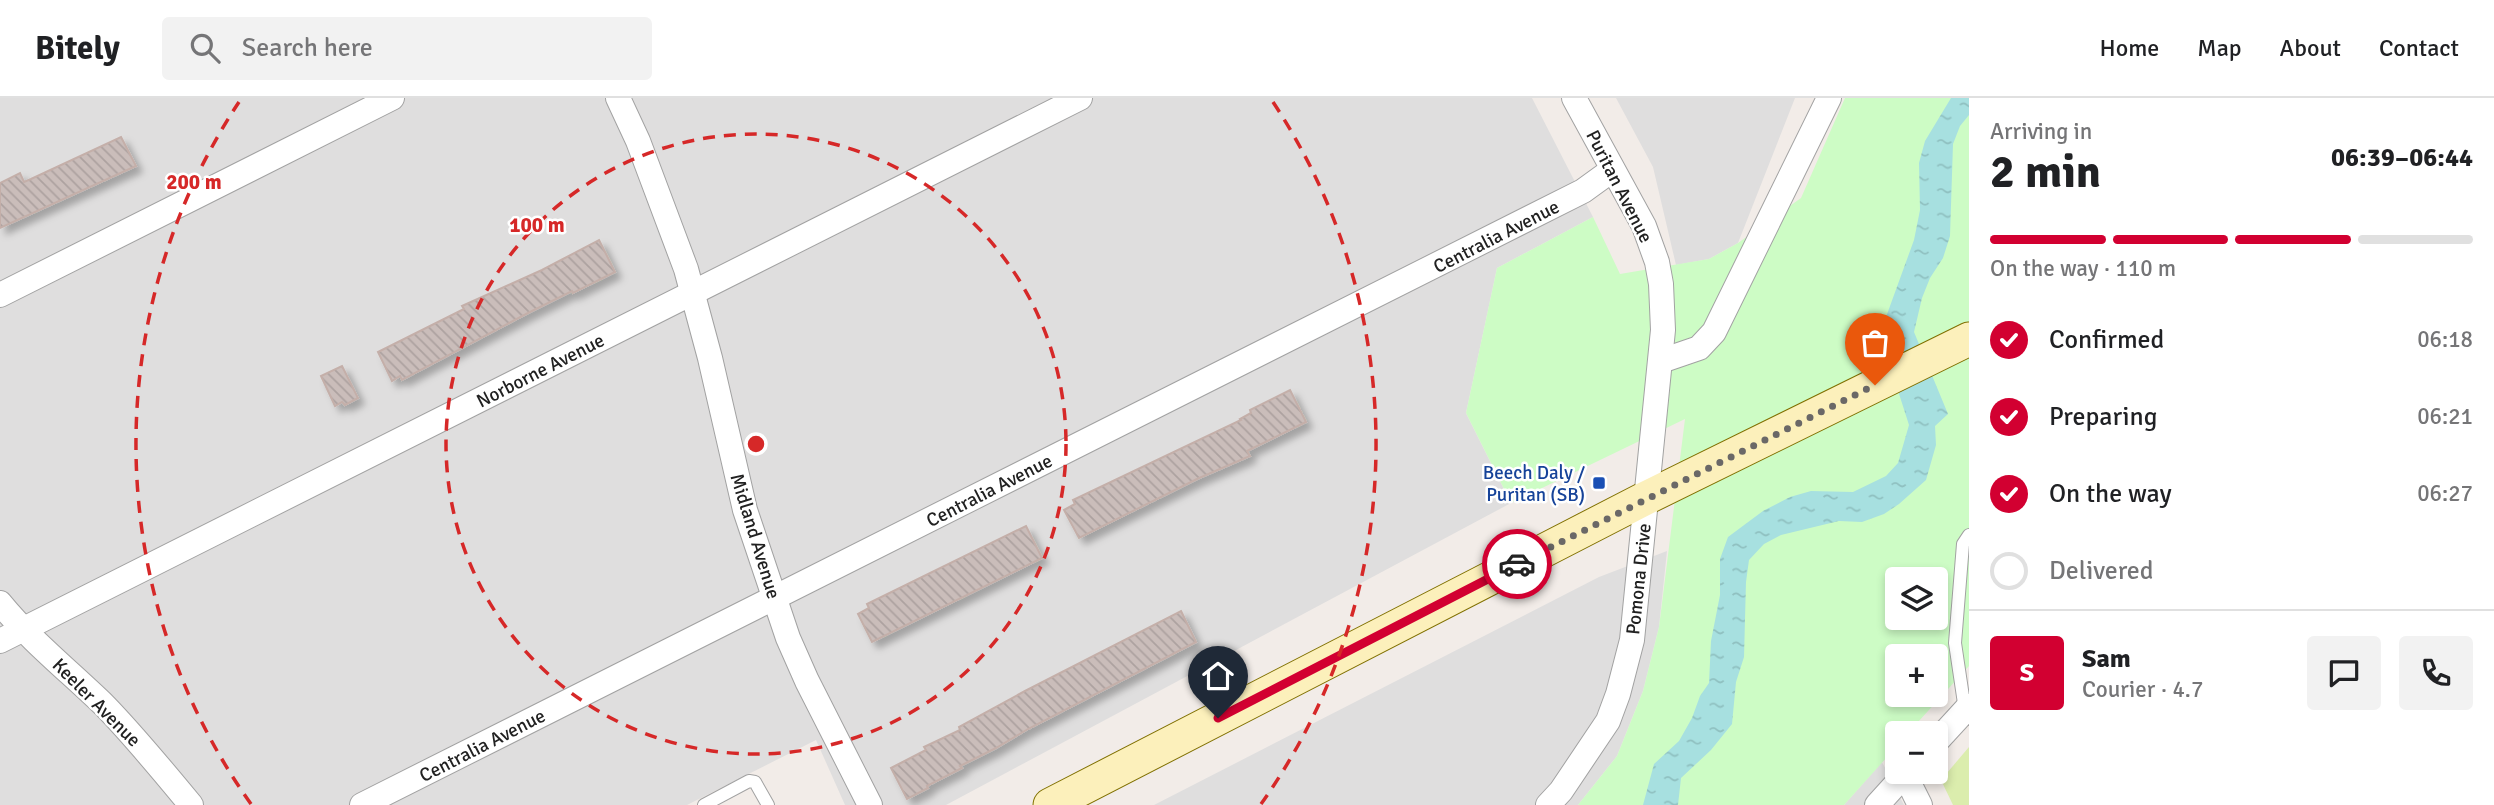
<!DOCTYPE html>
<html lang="en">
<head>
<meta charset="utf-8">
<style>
  body { margin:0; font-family:Signika,sans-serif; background:#f2f2f2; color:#202124; height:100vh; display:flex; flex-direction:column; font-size:26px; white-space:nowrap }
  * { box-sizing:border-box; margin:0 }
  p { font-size:23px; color:#757577 }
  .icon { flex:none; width:38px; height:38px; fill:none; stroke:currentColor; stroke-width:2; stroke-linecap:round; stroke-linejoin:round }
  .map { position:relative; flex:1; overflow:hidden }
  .side { display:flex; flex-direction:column; background:#fff; width:525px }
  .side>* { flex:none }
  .controls { position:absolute; left:1885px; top:469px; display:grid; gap:14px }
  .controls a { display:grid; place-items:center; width:63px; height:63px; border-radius:7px; background:#fff; box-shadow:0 4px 10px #0003; font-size:35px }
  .pin { position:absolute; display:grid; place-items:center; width:60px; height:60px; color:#fff; margin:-72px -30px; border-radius:50% 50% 50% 0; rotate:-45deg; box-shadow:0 0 7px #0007 }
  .pin .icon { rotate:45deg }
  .courier { position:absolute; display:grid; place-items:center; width:70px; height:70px; margin:-35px; border:5px solid #d20031; border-radius:50%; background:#fff; color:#222; box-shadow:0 2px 9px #0007 }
  .head em { font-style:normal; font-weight:800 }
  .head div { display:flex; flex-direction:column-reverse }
  .head { display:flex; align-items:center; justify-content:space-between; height:119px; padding:0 21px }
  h1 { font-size:46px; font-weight:800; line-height:52px }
  .bar { display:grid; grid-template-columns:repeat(4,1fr); gap:10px 7px; align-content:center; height:84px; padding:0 21px }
  .bar i { height:9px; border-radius:5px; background:#e0e0e0 }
  .bar .active { background:#d20031 }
  .bar p { grid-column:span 4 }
  .line { display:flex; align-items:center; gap:18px; padding:0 21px; border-top:2px solid #e0e0e0 }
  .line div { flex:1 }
  .round { display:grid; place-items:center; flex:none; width:74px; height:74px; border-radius:7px; background:#f2f2f2 }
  ol { padding:0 21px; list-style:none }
  li { display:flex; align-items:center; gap:21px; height:77px }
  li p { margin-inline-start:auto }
  li .icon { padding:7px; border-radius:50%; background:#d20031; color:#fff; stroke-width:4 }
  li:last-child { color:#757577 }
  li i { width:38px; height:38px; border:4px solid #e0e0e0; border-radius:50% }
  header { display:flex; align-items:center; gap:42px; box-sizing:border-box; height:98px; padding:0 35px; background:#fff; border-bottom:2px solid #e0e0e0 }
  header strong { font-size:33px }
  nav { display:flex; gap:38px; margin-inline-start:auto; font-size:24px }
  .search { width:490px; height:63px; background:#f2f2f2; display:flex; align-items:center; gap:18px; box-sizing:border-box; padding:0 24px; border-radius:7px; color:#757577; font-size:26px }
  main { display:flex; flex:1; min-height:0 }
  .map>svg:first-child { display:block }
  .residential { fill:#dfdede }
  .grass { fill:#dbedad }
  .park { fill:#cdfcc5; fill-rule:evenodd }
  .water { fill:url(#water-ripples) }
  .building { fill:url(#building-back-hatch); stroke:#c4afa9; stroke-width:2; filter:url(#shadow) }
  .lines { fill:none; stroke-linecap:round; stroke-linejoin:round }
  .lane-casing { stroke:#a2a2a2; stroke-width:14 }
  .street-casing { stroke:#a2a2a2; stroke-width:26 }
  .secondary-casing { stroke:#807001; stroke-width:35 }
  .lane { stroke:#fff; stroke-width:12 }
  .street { stroke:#fff; stroke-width:24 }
  .secondary { stroke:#fcf0bb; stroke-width:33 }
  .done { stroke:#6a6867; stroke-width:7; stroke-dasharray:0 12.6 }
  .route { stroke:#d20031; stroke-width:9 }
  .ring { fill:none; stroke:#d62828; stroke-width:3.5; stroke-dasharray:12 9 }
  .transit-dot { fill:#1a4fb4; stroke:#fff; stroke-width:2.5 }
  .labels { text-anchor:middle; stroke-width:5; stroke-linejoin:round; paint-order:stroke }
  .street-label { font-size:19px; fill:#212121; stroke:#fff }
  .transit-label { font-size:19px; fill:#164399; stroke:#fff; text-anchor:end }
  .centre { fill:#d62828; stroke:#fff; stroke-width:3.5 }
  .ring-label { font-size:21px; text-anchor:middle; font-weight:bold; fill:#d62828; stroke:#fff; stroke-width:5; stroke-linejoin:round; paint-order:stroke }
</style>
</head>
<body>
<header>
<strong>Bitely</strong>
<div class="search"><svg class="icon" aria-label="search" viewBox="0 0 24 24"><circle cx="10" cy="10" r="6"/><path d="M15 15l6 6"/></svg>Search here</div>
<nav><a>Home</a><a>Map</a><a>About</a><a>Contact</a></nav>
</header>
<main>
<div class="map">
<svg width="1969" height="707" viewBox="0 0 1969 707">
  <defs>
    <pattern id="water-ripples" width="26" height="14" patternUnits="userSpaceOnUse" patternTransform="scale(1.75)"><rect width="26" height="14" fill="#a7e0e0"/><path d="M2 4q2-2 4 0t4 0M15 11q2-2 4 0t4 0" fill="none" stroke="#8fc0c0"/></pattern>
    <pattern id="building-back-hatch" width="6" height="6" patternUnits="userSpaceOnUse" patternTransform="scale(1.75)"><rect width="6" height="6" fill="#cabdba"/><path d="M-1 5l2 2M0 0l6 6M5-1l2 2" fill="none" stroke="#ada2a0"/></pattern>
    <filter id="shadow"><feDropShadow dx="6" dy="6" stdDeviation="3.5" flood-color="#0004"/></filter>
  </defs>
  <rect width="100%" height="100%" fill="#f2ece8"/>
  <g class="residential">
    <path d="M0,0h1532l61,119 -96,51 -31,145 45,90 -565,302h-101l-29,-65 -129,65h-687z"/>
    <path d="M1616,0h179l-57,145 -29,16 -33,6 -23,-98z"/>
    <path d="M1667,453l-8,76 -16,64 -26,65 -39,49h-424l445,-228z"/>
    <path d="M1882,664l22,43h-60z"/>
  </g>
  <path class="grass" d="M1969,649v58h-16l-12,-25z"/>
  <path class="park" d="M1845,0h124v568l-61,67h-11v13l-53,59h-266l39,-49 26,-65 16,-64 26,-208 -174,84 -45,-90 31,-145 96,-51 27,57 89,-15 29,-16 63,-45zM1897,481h39v39h-39zM1897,558h39v39h-39z"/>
  <path class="water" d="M1951,0h18v17l-9,11 -7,18 -3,92 -7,22 -13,20 -8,20 -8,34 34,82 -13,12 1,19 -10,35 -27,24 -15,10 -22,8 -23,-1 -58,14 -17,9 -15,16 -3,22 -2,75 -8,25 -4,42 -21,26 -30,28 -3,27h-35l11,-41 25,-23 13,-23 8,-22 9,-13 2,-42 9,-46v-36l8,-22 35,-26 27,-14 21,-6 42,1 33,-16 12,-13 11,-38 -26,-81 3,-27 28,-77 6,-30 -1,-47 6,-22z"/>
  <g class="building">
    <path d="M121,39l15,29 -136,62v-45l20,-10 4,9 7,-3z"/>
    <path d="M599,142l16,32 -42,21 -1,-2 -44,22 -126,67 -2,-4 -8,5 -14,-29 86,-43 -2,-3 80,-36z"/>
    <path d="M342,268l16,32 -13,7 -3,-3 -7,4 -14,-30z"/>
    <path d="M1290,292l16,32 -59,29 3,5 -53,23 -118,59 -15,-28 11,-6 -2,-4 168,-80 -1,-1 11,-6 -1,-3z"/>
    <path d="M1026,428l16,32 -170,84 -14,-28 11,-6 -2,-4z"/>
    <path d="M1181,513l15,31 -168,87 -32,19 -36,18 2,2 -35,18 1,2 -21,11 -16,-31 35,-18 -2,-3 36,-17 -1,-3 66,-36z"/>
  </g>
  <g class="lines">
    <g class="lane-casing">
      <g id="lane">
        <path d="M1965,612l-10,-67 8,-99 6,-9"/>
        <path d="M704,707l45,-24 6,1 13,23"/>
      </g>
    </g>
    <g class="street-casing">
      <g id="street">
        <path d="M618,0l20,43 48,128 24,89 35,152 43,128 19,43 63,124"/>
        <path d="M0,197l392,-197"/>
        <path d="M1661,263l38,-13 15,-16 115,-234"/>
        <path d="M0,505c31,38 70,69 105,103 30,31 58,65 86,99"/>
        <path d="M0,543l1080,-543"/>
        <path d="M1936,644l33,-36"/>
        <path d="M1905,677l15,30"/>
        <path d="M362,707l1221,-614 29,-21"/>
        <path d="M1548,707l13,-14 47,-70 10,-27 14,-54 31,-310 -2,-46 -4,-22 -13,-36 -70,-128"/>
        <path d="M1877,707l30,-33"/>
      </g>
    </g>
    <g class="secondary-casing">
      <path id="secondary" d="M1050,707l596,-307 323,-159"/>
    </g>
    <use href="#lane" class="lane"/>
    <use href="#street" class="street"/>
    <use href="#secondary" class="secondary"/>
  </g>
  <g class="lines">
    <path class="done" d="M1517,466l358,-179"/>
    <path class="route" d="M1218,620l299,-154"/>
  </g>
  <g class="ring">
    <circle cx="756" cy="346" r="310"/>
    <path d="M251 706A620 620 0 0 1 239 4M1273 4A620 620 0 0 1 1261 706"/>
  </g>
  <rect class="transit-dot" x="1592" y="378" width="14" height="14" rx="3.5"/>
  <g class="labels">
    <g class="street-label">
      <text transform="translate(1620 88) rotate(63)" y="7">Puritan Avenue</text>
      <text transform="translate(1496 138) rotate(-27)" y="7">Centralia Avenue</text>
      <text transform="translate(540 272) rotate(-27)" y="7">Norborne Avenue</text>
      <text transform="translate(989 392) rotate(-27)" y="7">Centralia Avenue</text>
      <text transform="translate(756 438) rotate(73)" y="7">Midland Avenue</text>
      <text transform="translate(1638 481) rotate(-84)" y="7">Pomona Drive</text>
      <text transform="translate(97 604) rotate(45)" y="7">Keeler Avenue</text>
      <text transform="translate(482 647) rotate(-27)" y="7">Centralia Avenue</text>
    </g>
    <g class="transit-label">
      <text x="1585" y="381">Beech Daly /<tspan x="1585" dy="22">Puritan (SB)</tspan></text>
    </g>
  </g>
  <circle cx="756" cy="346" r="10" class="centre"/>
  <g class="ring-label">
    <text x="194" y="91">200 m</text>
    <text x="537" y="134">100 m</text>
  </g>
</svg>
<div class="controls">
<a><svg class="icon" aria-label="layers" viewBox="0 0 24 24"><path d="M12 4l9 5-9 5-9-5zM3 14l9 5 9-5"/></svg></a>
<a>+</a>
<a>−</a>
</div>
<div class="pin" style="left:1875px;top:287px;background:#ea580c"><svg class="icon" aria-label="bag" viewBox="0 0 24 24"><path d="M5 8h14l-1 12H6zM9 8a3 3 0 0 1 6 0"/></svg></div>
<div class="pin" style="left:1218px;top:620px;background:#1f2937"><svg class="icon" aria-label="home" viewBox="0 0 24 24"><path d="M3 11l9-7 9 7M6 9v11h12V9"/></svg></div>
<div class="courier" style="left:1517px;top:466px"><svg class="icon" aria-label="car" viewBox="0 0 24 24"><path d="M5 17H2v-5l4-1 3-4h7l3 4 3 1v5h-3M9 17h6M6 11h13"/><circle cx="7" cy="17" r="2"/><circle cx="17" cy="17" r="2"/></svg></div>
</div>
<section class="side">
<div class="head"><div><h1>2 min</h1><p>Arriving in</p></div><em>06:39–06:44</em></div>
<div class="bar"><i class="active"></i><i class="active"></i><i class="active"></i><i></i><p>On the way · 110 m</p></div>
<ol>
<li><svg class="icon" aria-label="check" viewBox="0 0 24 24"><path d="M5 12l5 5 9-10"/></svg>Confirmed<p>06:18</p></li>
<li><svg class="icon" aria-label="check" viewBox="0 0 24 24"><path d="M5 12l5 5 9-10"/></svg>Preparing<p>06:21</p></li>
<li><svg class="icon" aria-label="check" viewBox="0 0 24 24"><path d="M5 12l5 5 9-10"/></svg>On the way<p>06:27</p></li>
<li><i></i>Delivered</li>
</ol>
<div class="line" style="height:126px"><b class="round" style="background:#d20031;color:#fff">S</b><div><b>Sam</b><p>Courier · 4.7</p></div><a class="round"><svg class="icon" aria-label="chat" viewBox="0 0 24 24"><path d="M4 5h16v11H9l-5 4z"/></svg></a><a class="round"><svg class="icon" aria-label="phone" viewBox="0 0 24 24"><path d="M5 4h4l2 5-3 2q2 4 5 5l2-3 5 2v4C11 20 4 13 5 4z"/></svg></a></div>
</section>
</main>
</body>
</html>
